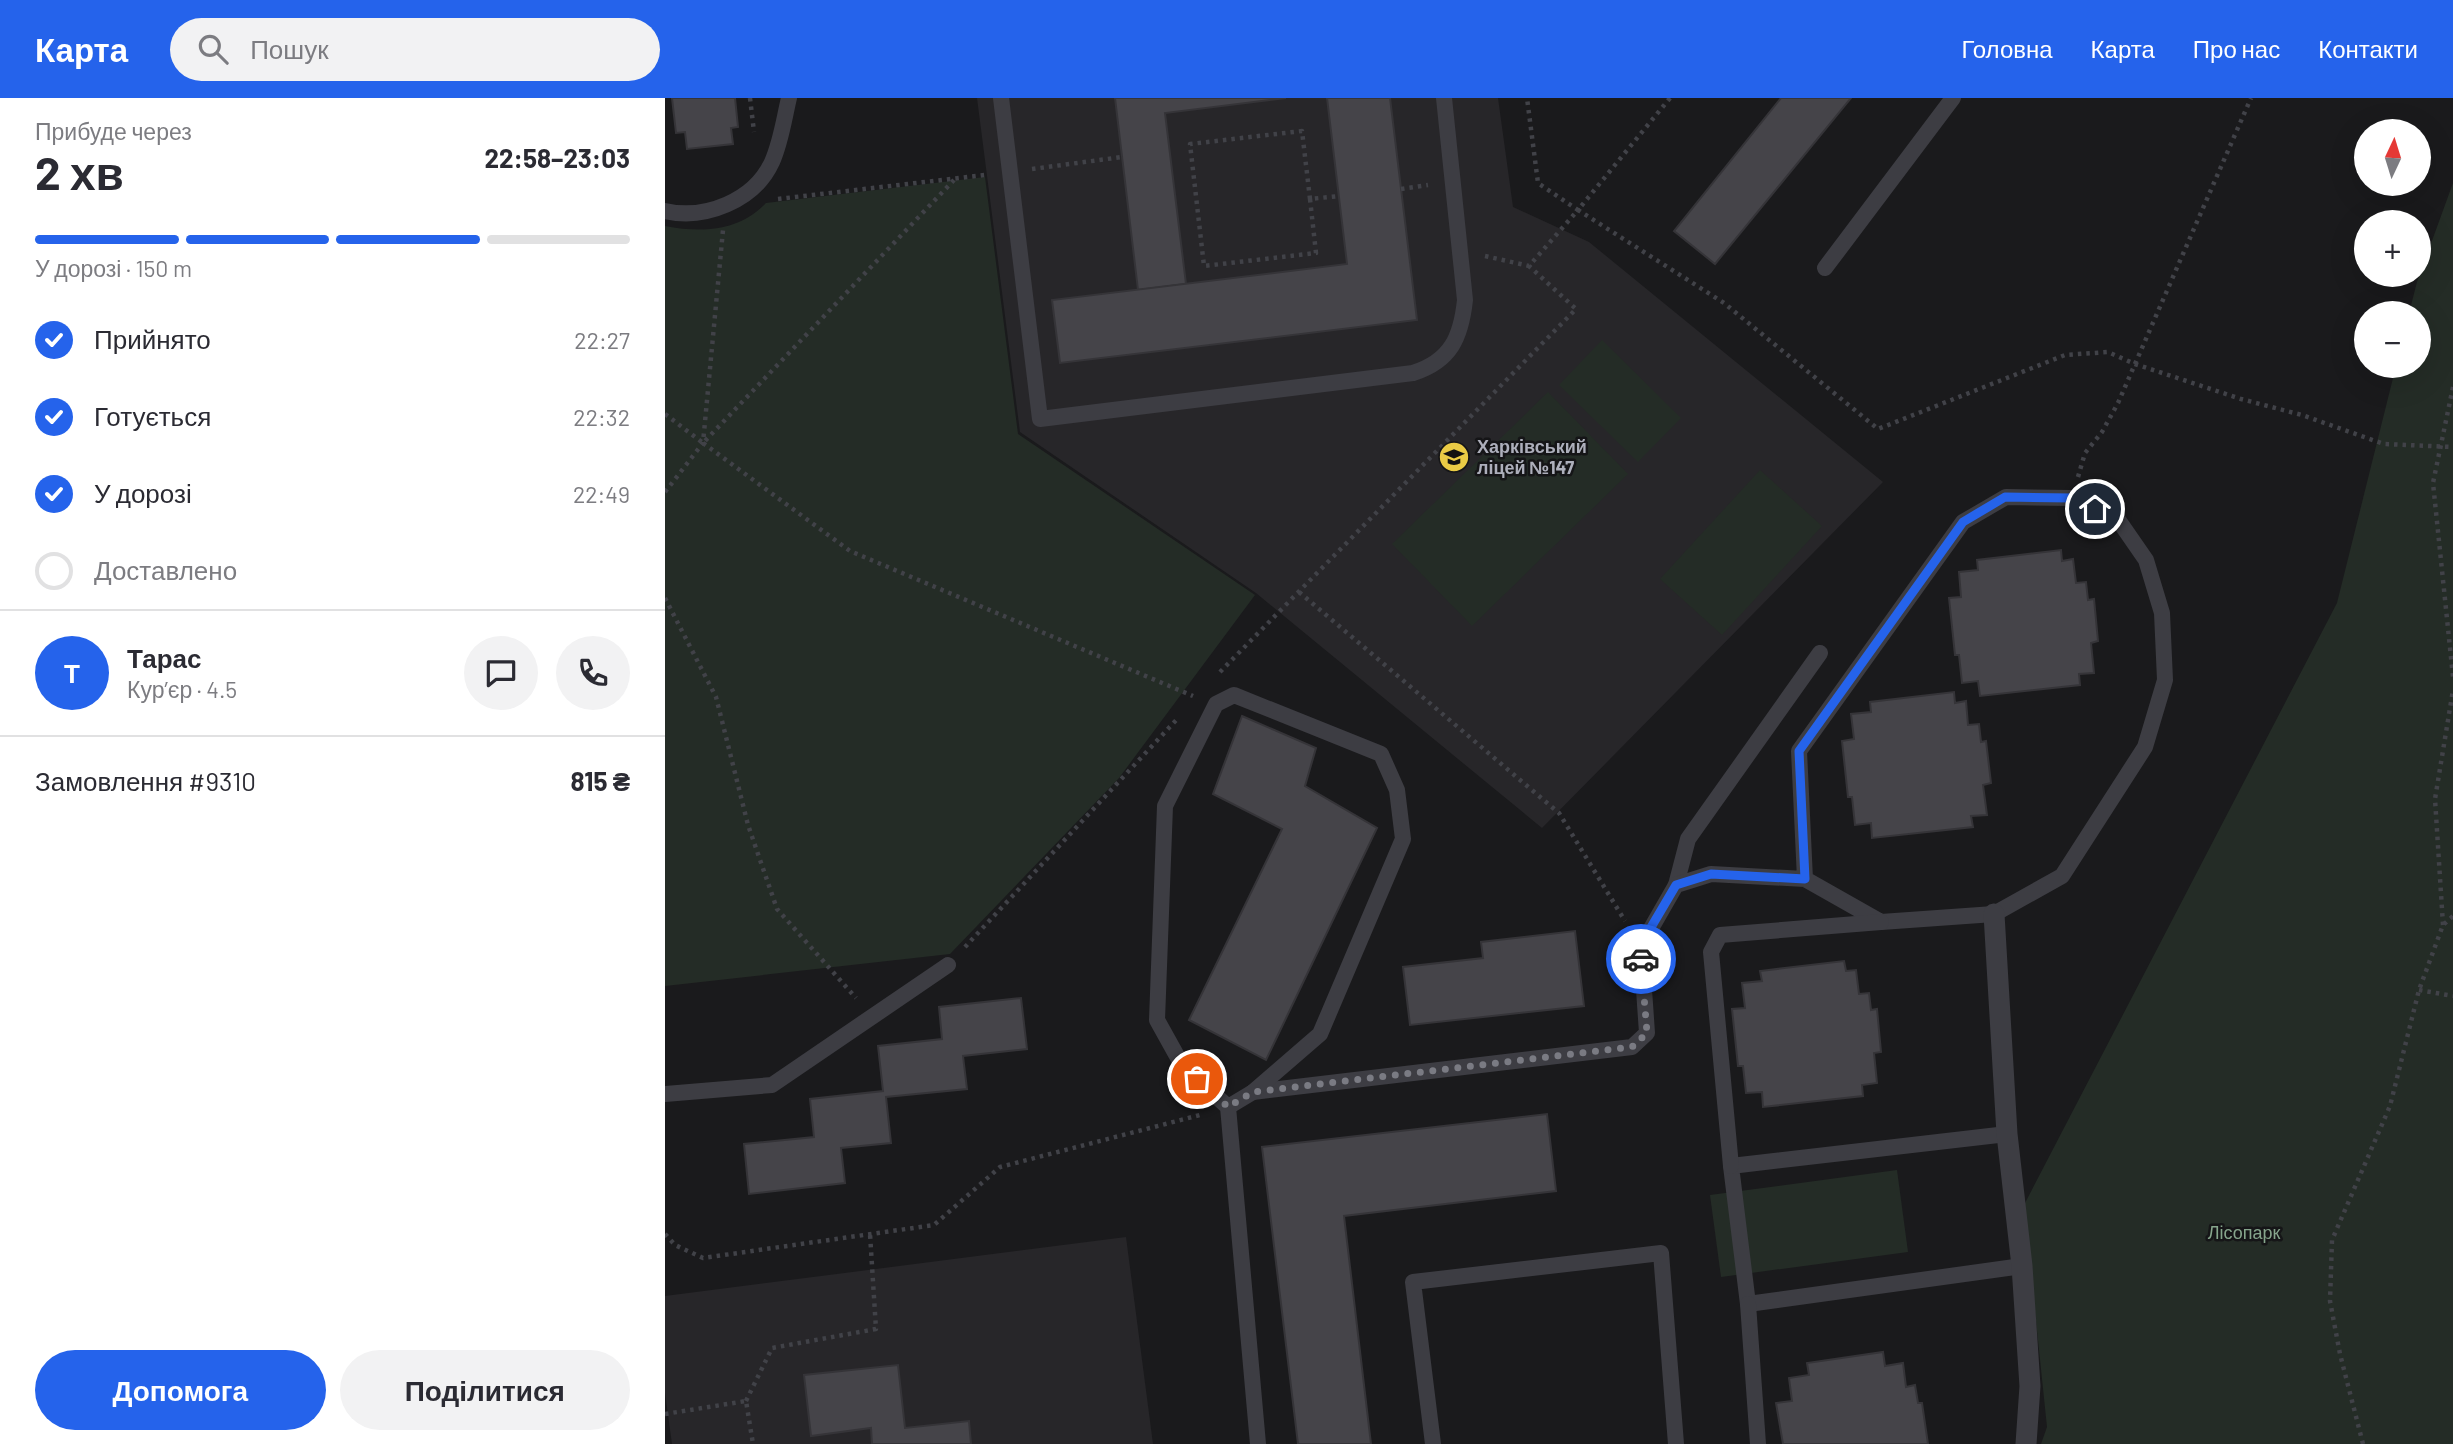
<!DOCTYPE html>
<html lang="uk">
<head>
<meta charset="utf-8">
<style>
  body { margin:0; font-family:Barlow,sans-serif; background:#f2f2f3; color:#2b2b33; height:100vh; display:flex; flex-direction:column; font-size:26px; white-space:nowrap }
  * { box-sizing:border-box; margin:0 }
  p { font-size:23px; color:#7c7c81 }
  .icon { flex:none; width:38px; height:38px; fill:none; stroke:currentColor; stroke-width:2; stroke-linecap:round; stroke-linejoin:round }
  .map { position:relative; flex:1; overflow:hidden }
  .sheet { display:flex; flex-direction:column; background:#fff; width:665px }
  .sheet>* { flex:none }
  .needle { width:46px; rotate:4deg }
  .tools { position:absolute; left:1689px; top:21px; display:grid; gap:14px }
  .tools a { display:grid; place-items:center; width:77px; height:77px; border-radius:50%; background:#fff; box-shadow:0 7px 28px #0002; font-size:35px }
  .pin { position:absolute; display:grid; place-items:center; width:60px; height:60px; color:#fff; margin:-30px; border:4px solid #fff; border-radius:50%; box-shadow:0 2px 7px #0007 }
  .courier { position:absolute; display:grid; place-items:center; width:70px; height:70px; margin:-35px; border:5px solid #2563eb; border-radius:50%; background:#fff; color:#222; box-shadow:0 2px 9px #0007 }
  .headline em { font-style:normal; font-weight:700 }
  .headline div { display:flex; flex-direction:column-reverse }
  .headline { display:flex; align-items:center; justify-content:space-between; height:119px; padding:0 35px }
  h1 { font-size:46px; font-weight:700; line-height:52px }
  .bar { display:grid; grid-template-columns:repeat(4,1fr); gap:10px 7px; align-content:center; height:84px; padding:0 35px }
  .bar i { height:9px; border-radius:5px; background:#e1e1e2 }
  .bar .selected { background:#2563eb }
  .bar p { grid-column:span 4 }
  .line { display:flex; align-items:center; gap:18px; padding:0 35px; border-top:2px solid #e1e1e2 }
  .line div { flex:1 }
  .round { display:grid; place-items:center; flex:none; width:74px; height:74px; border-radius:37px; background:#f2f2f3 }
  ol { padding:0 35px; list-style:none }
  li { display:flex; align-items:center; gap:21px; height:77px }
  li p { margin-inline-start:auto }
  li .icon { padding:7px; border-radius:50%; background:#2563eb; color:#fff; stroke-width:4 }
  li:last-child { color:#7c7c81 }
  li i { width:38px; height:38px; border:4px solid #e1e1e2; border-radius:50% }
  .action { display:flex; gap:14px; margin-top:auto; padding:14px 35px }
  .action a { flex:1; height:80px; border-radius:42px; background:#2563eb; color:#fff; font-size:28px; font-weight:700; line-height:80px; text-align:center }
  .action a+a { background:#f2f2f3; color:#2b2b33 }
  header { display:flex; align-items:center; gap:42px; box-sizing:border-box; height:98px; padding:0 35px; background:#2563eb; color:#fff }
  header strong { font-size:33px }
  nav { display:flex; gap:38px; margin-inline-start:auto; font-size:24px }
  .search { width:490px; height:63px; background:#f2f2f3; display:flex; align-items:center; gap:18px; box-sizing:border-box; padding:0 24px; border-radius:38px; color:#7c7c81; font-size:26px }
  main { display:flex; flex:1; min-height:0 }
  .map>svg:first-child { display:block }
  .built { fill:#272629 }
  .green { fill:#242c26 }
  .building { fill:#454449; stroke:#353438; stroke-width:2 }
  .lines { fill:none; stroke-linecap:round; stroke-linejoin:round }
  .path { stroke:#414248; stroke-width:4.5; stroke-dasharray:3.5 5; stroke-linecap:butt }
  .service { stroke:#3d3d43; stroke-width:16 }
  .minor { stroke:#3d3d43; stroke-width:21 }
  .done { stroke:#7a7b83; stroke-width:7; stroke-dasharray:0 12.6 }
  .route { stroke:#2563eb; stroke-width:9 }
  .labels { text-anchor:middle; stroke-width:5; stroke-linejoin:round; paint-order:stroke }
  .poi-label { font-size:18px; font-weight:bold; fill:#adafbb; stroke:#151517; text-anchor:start }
  .park-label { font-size:18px; fill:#86a58c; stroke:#151517 }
</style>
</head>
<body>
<header>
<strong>Карта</strong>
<div class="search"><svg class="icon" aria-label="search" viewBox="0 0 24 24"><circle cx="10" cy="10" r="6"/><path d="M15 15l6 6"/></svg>Пошук</div>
<nav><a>Головна</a><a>Карта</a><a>Про нас</a><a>Контакти</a></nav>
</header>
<main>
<section class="sheet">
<div class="headline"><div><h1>2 хв</h1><p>Прибуде через</p></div><em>22:58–23:03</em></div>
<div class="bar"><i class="selected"></i><i class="selected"></i><i class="selected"></i><i></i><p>У дорозі · 150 m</p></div>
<ol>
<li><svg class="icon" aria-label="check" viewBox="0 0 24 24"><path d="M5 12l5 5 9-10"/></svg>Прийнято<p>22:27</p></li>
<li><svg class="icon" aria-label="check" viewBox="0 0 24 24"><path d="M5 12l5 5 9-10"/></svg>Готується<p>22:32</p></li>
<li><svg class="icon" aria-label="check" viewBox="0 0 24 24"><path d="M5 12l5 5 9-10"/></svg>У дорозі<p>22:49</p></li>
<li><i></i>Доставлено</li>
</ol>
<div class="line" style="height:126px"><b class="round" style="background:#2563eb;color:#fff">Т</b><div><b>Тарас</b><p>Кур’єр · 4.5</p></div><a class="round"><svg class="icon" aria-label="chat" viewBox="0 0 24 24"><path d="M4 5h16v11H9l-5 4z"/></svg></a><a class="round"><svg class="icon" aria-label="phone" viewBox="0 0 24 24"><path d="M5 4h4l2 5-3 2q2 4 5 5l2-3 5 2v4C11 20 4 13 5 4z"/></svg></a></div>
<div class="line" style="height:91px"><div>Замовлення #9310</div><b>815 ₴</b></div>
<div class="action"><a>Допомога</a><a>Поділитися</a></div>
</section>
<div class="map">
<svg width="1788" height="1346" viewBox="0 0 1788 1346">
  <rect width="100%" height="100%" fill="#1a1a1c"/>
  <g class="built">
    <path d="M312,0h521l15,109 76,35 294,240 -341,346 -286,-235 -236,-161z"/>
    <path d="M461,1139l27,207h-481l-7,-51v-97z"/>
  </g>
  <g class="green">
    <path d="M320,79l33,257 237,161 -136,183 -169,176 -285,32v-760c36,7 74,6 101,-23z"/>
    <path d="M1788,85v1261h-412l6,-17 -23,-222 313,-602 59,-237h23v-53h-10l8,-31z"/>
    <path d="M937,242l79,78 -43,44 -79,-77z"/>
    <path d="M883,294l80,82 -156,152 -80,-82z"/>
    <path d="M1095,372l62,56 -100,109 -62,-56z"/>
    <path d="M1232,1072l11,82 -187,25 -11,-82z"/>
  </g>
  <g class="building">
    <path d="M7,0h63l3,29 -7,1 2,16 -46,5 -2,-17 -9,1z"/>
    <path d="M450,0h171l-121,15 21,171 -48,6z"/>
    <path d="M662,0h63l27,222 -357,43 -8,-63 295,-36z"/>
    <path d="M1116,0h70l-136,166 -41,-33z"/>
    <path d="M1396,452l1,11 11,-2 3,24 10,-1 2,18 6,-1 4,42 -7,2 3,30 -15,1 1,11 -100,11 -2,-15 -16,2 -3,-28h-4l-6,-57 12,-1 -2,-25 19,-2 -1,-10z"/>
    <path d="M1289,594l1,11 11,-2 2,24 11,-1 2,18 5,-1 5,42 -8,2 4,30 -16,1 2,11 -101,11 -1,-15 -16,2 -3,-28h-4l-6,-56 12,-2 -3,-25 20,-2 -1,-10z"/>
    <path d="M577,618l74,32 -11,38 72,42 -111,232 -77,-40 93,-191 -69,-35z"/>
    <path d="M910,833l9,75 -174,19 -7,-58 80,-9 -2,-16z"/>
    <path d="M1179,863l2,10 10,-1 3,24 10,-1 2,17 6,-1 4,43 -7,1 3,30 -15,2 1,11 -100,11 -1,-15 -16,1 -3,-27h-5l-6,-57 13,-1 -3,-25 20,-2 -2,-10z"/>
    <path d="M356,900l6,51 -64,7 4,33 -81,8 5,46 -50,5 4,35 -96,11 -5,-50 70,-7 -4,-38 73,-8 -5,-45 64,-7 -3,-32z"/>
    <path d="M882,1016l9,77 -212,25 27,228h-73l-36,-297z"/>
    <path d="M1218,1254l2,14 18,-3 3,24 9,-2 3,18h4l6,41h-145l-7,-41 16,-2 -3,-23 20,-3 -2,-12z"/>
    <path d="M233,1267l7,63 64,-7 2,23h-99l-1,-16 -60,8 -7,-61z"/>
  </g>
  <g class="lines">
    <g class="path">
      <path d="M85,0l4,34"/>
      <path d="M1005,0l-92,112 146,93 154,126 187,-74 43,-3 27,12 106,35 61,16 82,29 69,3"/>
      <path d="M367,71l90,-12"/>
      <path d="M736,91l27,-4"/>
      <path d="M113,101l207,-24"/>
      <path d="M645,101l6,54 -112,13 -14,-122 112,-13 8,68 29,-3"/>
      <path d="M820,158l44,10"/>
      <path d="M1788,289l-20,96 20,194"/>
      <path d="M0,316l38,29 251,-263"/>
      <path d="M38,345l147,108 343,145"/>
      <path d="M1413,379l7,-24 17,-21 16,-29 133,-305"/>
      <path d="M0,394l38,-49 20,-213"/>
      <path d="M634,494l260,221 66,108"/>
      <path d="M0,500l51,99 32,128 29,84 79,89"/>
      <path d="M555,574l356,-363 -47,-43 49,-56 -40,-27 -11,-85"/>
      <path d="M1778,827l-8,-126 18,-109"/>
      <path d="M300,849l214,-230"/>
      <path d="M1754,892l34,6"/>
      <path d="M0,1136l10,11 28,13 231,-33 66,-58 200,-52"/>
      <path d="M81,1303l26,-53 104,-19 -6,-95"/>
      <path d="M0,1316l81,-13 7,43"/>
      <path d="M1698,1346l-23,-90 -10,-53 2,-61 58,-134 29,-116 24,-65 10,-9"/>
    </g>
    <g class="service">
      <path d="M336,0l39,321 373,-46c38,-12 48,-36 52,-73l-21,-202"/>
      <path d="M0,113c40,9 89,-10 107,-49 9,-20 12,-43 17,-64"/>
      <path d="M1160,170l128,-170"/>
      <path d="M1011,787l12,-46 132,-186"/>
      <path d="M588,994l379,-45 15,-14 -6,-87 35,-61 35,-11 94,5 76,43 113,-8 68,-38 83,-129 20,-67 -3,-67 -16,-53 -27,-39 -47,-23 -66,-1 -43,25 -164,229 6,128"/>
      <path d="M0,996l107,-9 176,-120"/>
      <path d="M563,1009l25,-15 67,-58 83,-195 -6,-49 -16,-36 -147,-59 -18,9 -51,102 -8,214 25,45 46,42 30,337"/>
      <path d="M1342,1036l-276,32 17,138 274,-38"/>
      <path d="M1066,1068l-20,-214 9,-17 161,-13"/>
      <path d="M1083,1206l10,140"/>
      <path d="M768,1346l-20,-162 248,-29 15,191"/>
    </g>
    <path class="minor" d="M1329,816l13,220 15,132 8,120 -4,58"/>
  </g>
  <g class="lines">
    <path class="done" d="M532,981l31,28 25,-15 379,-45 15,-14 -6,-74"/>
    <path class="route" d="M976,861l-1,-13 36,-61 35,-11 94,5 -6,-128 164,-229 42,-25 67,1 23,11"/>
  </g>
  <defs>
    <g id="school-disc" transform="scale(1.575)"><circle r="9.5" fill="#eacb45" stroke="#151517"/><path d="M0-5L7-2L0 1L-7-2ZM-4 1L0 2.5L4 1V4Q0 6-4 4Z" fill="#111"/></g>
  </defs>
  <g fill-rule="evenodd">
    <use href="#school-disc" x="789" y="359"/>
  </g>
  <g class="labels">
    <g class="poi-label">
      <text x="812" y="355">Харківський<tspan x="812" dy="21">ліцей №147</tspan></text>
    </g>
    <g class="park-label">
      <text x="1579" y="1141">Лісопарк</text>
    </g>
  </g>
</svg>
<div class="tools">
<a><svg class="needle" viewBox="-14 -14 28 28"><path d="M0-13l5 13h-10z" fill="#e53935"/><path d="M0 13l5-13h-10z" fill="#7c7c81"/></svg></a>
<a>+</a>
<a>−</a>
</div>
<div class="pin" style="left:532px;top:981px;background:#ea580c"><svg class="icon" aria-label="bag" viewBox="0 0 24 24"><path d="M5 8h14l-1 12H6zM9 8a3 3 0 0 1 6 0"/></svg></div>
<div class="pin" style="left:1430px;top:411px;background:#1f2937"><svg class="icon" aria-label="home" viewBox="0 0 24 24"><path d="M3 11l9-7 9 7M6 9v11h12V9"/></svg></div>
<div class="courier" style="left:976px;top:861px"><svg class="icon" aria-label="car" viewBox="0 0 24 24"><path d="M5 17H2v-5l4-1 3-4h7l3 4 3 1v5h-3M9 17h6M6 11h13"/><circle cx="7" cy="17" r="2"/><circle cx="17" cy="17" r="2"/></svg></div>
</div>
</main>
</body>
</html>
